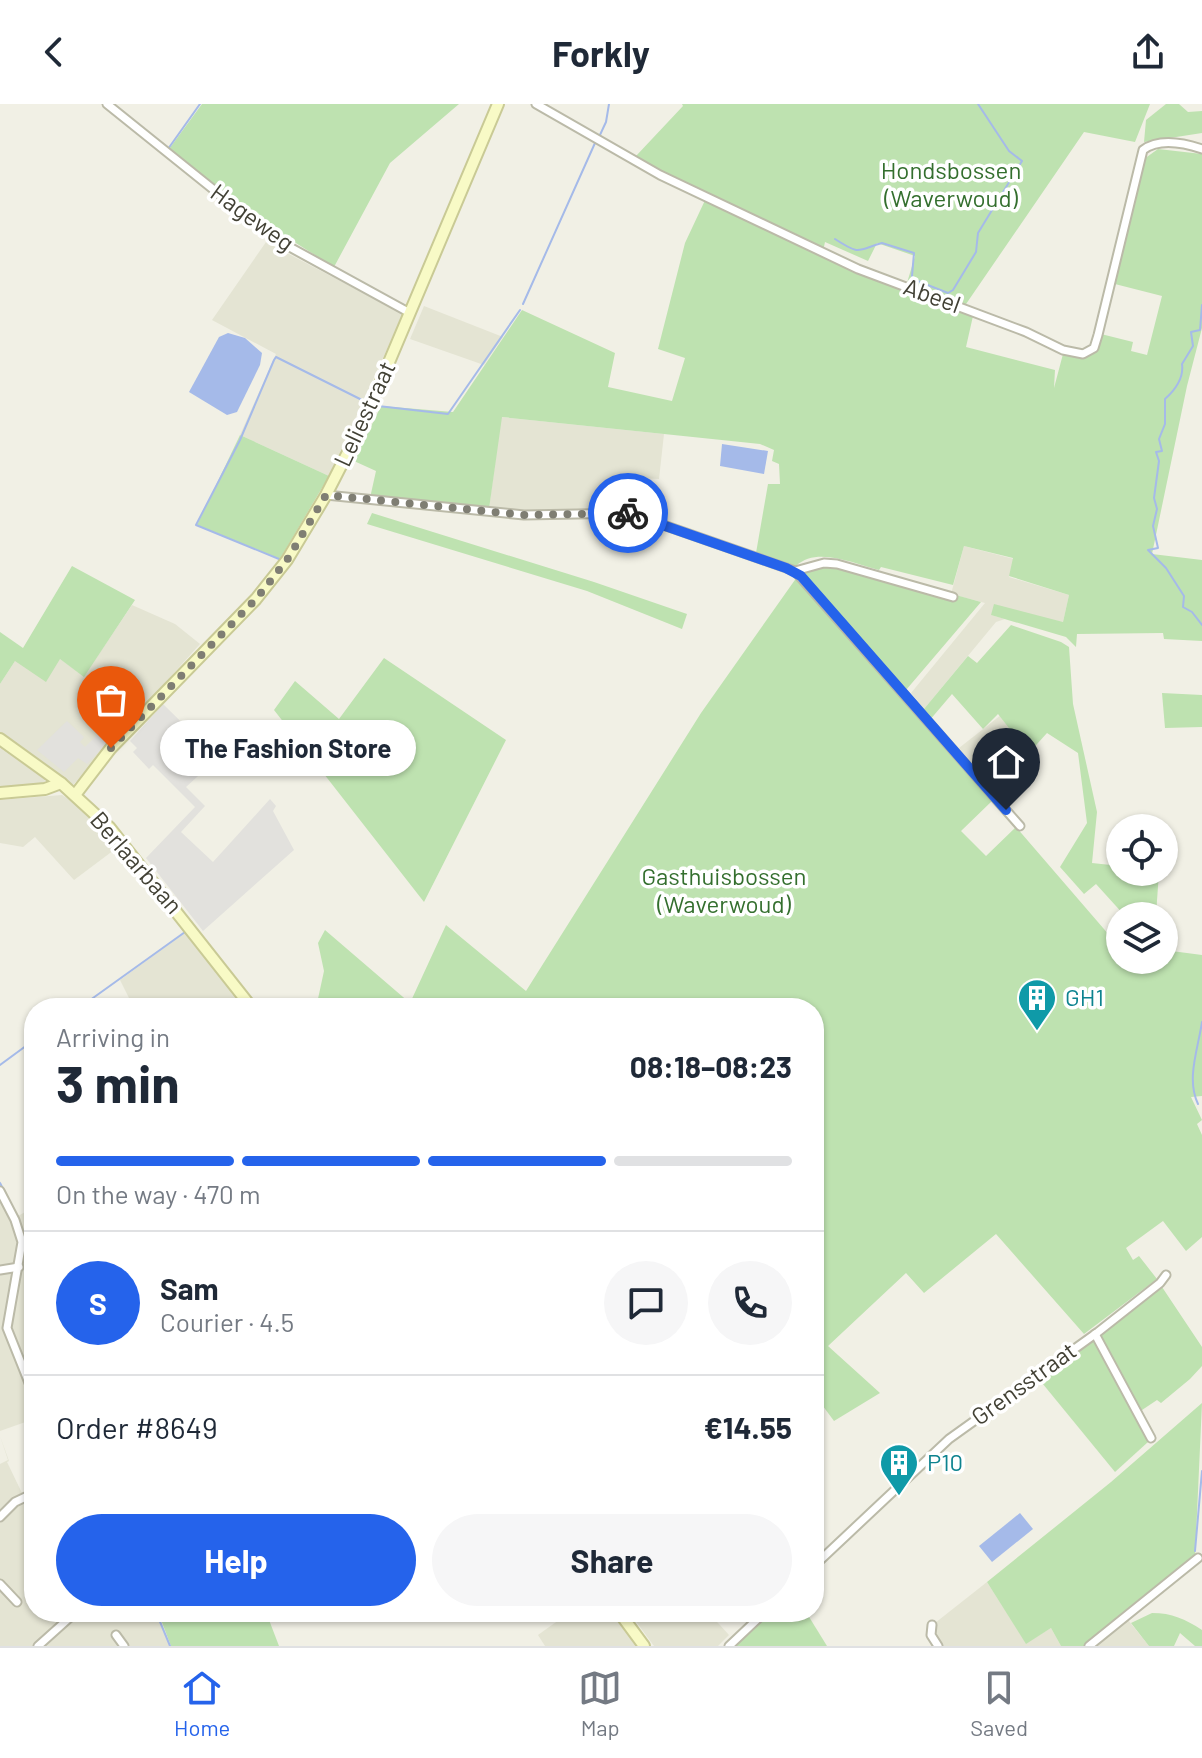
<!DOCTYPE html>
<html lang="en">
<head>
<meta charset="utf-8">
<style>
  body { margin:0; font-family:Barlow,sans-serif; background:#f6f6f7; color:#1f2937; height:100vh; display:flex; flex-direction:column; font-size:30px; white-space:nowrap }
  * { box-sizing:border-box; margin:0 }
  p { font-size:26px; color:#747a83 }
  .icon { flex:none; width:44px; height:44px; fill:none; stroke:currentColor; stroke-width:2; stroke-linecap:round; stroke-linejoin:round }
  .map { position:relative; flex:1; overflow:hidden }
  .sheet { position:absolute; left:24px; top:894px; width:800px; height:624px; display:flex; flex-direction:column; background:#fff; border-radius:32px; box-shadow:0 2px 6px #0004 }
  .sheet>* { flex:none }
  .tools { position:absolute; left:1106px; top:710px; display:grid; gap:16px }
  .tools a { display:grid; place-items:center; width:72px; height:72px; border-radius:50%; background:#fff; box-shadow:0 2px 6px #0004; font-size:40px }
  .pin { position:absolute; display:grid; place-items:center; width:68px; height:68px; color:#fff; margin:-82px -34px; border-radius:50% 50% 50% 0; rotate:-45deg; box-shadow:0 0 8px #0007 }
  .pin .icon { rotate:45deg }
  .courier { position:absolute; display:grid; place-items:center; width:80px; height:80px; margin:-40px; border:6px solid #2563eb; border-radius:50%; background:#fff; color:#222; box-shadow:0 2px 10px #0007 }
  .bubble { position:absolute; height:56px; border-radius:28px; background:#fff; box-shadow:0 2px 6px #0004; font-size:26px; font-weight:700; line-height:56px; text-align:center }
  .head em { font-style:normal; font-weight:700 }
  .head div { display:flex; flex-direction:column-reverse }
  .head { display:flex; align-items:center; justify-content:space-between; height:136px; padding:0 32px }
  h1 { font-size:52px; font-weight:700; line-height:60px }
  .bar { display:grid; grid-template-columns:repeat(4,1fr); gap:12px 8px; align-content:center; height:96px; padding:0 32px }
  .bar i { height:10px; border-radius:6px; background:#e0e1e3 }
  .bar .on { background:#2563eb }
  .bar p { grid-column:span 4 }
  .line { display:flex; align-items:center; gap:20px; padding:0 32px; border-top:2px solid #e0e1e3 }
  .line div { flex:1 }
  .round { display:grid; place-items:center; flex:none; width:84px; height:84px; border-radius:42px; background:#f6f6f7 }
  .button { display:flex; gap:16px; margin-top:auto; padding:16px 32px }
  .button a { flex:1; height:92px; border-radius:48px; background:#2563eb; color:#fff; font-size:32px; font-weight:700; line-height:92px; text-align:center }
  .button a+a { background:#f6f6f7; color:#1f2937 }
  header { display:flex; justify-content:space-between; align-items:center; height:104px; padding:0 32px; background:#fff; font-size:36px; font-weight:700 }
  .tab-bar { display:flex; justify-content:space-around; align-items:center; height:112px; border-top:2px solid #e0e1e3; background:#fff; font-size:22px; color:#747a83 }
  .tab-bar a { display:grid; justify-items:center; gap:4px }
  .tab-bar .on { color:#2563eb }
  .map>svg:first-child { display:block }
  .residential { fill:#e4e4d3 }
  .green { fill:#bee2b0 }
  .parking { fill:#e2e1dd }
  .water { fill:#a5bae9 }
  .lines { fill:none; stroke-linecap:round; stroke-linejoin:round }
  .stream { stroke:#a5bae9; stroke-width:2 }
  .street-casing { stroke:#bbbaa8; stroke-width:11 }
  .secondary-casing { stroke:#c9ca95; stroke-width:14 }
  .street { stroke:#fff; stroke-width:7 }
  .secondary { stroke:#f8fac6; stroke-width:10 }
  .done { stroke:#7f7e73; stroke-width:8; stroke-dasharray:0 14.4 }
  .route { stroke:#2563eb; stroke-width:10 }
  .labels { text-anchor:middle; stroke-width:7; stroke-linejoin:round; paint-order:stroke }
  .park-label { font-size:24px; fill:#346f2e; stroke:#fff }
  .street-label { font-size:24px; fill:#424135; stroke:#fff }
  .culture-label { font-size:24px; fill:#0d838f; stroke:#fff; text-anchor:start }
</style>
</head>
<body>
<header><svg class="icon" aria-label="back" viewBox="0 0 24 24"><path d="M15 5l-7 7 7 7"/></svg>Forkly<svg class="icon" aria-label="share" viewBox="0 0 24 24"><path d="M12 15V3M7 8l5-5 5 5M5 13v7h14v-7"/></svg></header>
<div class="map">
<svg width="1202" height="1542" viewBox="0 0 1202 1542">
  <rect width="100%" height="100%" fill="#f1f0e5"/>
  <g class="residential">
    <path d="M266,138l137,72 -74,162 -89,-41 36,-81 -64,-34z"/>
    <path d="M424,202l79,31 -19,28 -74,-26z"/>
    <path d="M501,313l163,17 -5,45 -18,-1 -4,32 -117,3 -31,-4z"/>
    <path d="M964,442l50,13 -5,18 60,18 -6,27 -72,-7 14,4 -9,3 -72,87 -13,-16 74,-90 -34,-9z"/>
    <path d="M132,501l43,19 25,20 -127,141 -73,-53v-48l15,-23 45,-2 24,17z"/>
    <path d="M1001,611l21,25 -26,30 -3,-2 -9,9 -25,-29z"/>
    <path d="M0,644l45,31 -1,6 -44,3z"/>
    <path d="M62,691l11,7 45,45 -44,33 -39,-43 -12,10 -23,-4v-43z"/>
    <path d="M187,827l57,77h-110l-14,-28z"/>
    <path d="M0,1077l18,35 16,-9v212l-34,12z"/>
    <path d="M0,1332l9,25 -2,1 14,29 7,11 6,-2v112h123l14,34h-171v-182l8,-4z"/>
    <path d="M987,1478l39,61 25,-15 10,18h-126l-9,-15 2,-6 7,-2z"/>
    <path d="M570,1508h42l27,34h-94l-7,-11z"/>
    <path d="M629,1508h79l21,23 -11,11h-64z"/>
    <path d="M1124,1511l25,31h-62z"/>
  </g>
  <g class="green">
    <path d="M202,0h257l-69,59 -56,104 -70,-44 -95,-74z"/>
    <path d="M682,0h468l-15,38 -51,-10 -120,175 -57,-24 8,-27 -38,-13 -9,18 -43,-19 -3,14 54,24 97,36 -7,31 89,23 -1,18 9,-34c24,6 32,5 38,-20l32,8 -2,9 16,4 15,-59 -51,-13 33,-124 14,-10 44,5v174l-15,58 -35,168 50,6v81l-38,-2 -1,-6 -86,1 -1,13 -10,-10 -75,-22 3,-11 69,18 6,-27 -60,-19 4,-18 -49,-12 -11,39 -72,-18 -2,3c-25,-6 -62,-24 -83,-4l-40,-13 12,-69h12l-1,-20 -7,-3 2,-11 -14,-6 -258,-27 -13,92 -119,-11 6,-27 -22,-10 27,-55 72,6 69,-102 93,43 -7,34 64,14 13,-43 -27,-9 27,-106 22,-47 -71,-40 47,-50z"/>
    <path d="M1166,0h13l9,8 14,-1v22l-58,9 2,-22z"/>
    <path d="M240,331l89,41 -49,83 -83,-34z"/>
    <path d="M372,409l222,69 93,32 -5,15 -95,-38 -220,-67z"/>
    <path d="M818,458l36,11 37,4 90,25 -75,88 -104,-118z"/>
    <path d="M72,462l63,34 -51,77 -24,-18 -14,23 -31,-21 -15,23v-52l23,16z"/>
    <path d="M797,473l195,224 -31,30 25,25 30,-29 100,116h4v17h44v-10l38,5v141l-11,1 11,23 -5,4 5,11v102l-16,14 -23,-30 -37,27 7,12 6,-4 18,23 -73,55 -88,-100 -72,59 -18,-20 -78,73 52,47 -46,28 -20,-27v-386h-498l8,-37 -6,-28 7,-13 85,73 36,-78 80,66 175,-278z"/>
    <path d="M1011,521l50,17 8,5 4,57 24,108 -5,51 28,3v6h39l-3,43 -31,1 -29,-32 -12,10 -24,-27 27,-44 -9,-70 -31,-20 -29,32 -10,-10 12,-13 -22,-28 -15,15 -31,-35 -23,27 -5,-12 44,-53 9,7z"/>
    <path d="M384,554l122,82 -82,162 -150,-192 21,-29 44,38z"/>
    <path d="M1162,589l40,2v32l-37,1z"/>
    <path d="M1162,1183l40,60v19l-12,13 -29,24 -4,-3 -18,12 -40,-77z"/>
    <path d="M1095,1236l53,102 -33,30 -77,-94z"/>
    <path d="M1202,1299l-7,155 -108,88h-26l-10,-18 -25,16 -39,-62 124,-100z"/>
    <path d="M158,1508h76l4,7 16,-7h12l13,34h-108z"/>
    <path d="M766,1508h40l21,34h-96z"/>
    <path d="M1152,1509c20,0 33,6 50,17v16h-7l-15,-13 -6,13h-25l-18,-23z"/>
  </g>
  <g class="parking">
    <path d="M135,600l5,5 -53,55 -9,-6 -14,14 -27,-22 30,-29 17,16 -4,5 5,5 18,-18 5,3z"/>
    <path d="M163,600l60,59 -8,9 -7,-5 -22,20 19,19 -24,26 32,30 57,-63 6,7 -3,5 21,39 -91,81 -57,-73 49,-51 -42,-42 -4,4 -16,-17 4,-4 -7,-7z"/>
  </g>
  <g class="water">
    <path d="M228,229l17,5 17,15 -2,12 -23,47 -10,3 -38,-23 30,-55z"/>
    <path d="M722,340l46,7 -4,23 -44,-8z"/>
    <path d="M1020,1409l13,16 -41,33 -13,-16z"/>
  </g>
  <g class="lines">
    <g class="stream">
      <path d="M599,33l7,-15 3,-18"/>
      <path d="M168,45l32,-45"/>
      <path d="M835,135c26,17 22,11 47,4l32,10 -2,23 3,4 33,13 5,-3 23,-38 2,-19 44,-72 -13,-10 -31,-47"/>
      <path d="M523,200l72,-161"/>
      <path d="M1202,201l-2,25 -9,2 2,14 -11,18c2,14 -7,26 -17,35v25l-6,15 3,12 -6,1 3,9 -5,37 3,11 -4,17 5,22 -10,2 18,18 18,28 -1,11 9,5 10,13"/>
      <path d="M378,302l70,8 72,-104"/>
      <path d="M279,455l-83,-34 44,-85 34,-80 2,-3 90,45"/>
      <path d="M79,904l106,-76"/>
      <path d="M0,961l34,-25"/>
      <path d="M1198,1000c-12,-25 0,-55 4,-82"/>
      <path d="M0,1079l16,31"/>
      <path d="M1195,1447l7,-80"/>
      <path d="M156,1508l14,34"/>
    </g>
    <g class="street-casing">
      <g id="street">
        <path d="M107,0l168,135 135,74"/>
        <path d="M536,0l124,71 198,94 168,63 37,18 20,4 11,-6 4,-13 45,-185c16,-12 41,-7 59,-1"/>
        <path d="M326,391l198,20 105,-2 166,58 225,255"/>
        <path d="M795,467l29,-8 13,1 116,33"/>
        <path d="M0,1087l15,29 7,22 -15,86 26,65"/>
        <path d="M0,1166l19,-3"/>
        <path d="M1095,1230l56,104"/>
        <path d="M0,1413l15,-15 19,-9"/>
        <path d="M814,1462l135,-127 149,-107 62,-49 6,-8"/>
        <path d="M0,1480l17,18"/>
        <path d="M932,1521l-1,10 7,11"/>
        <path d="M116,1531l8,11"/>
        <path d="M38,1542l38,-34"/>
        <path d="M729,1542l36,-34"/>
        <path d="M1089,1542l109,-88"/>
      </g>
    </g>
    <g class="secondary-casing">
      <g id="secondary">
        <path d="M0,635l61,44 49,45 142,180"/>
        <path d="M0,689l45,-4 16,-6"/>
        <path d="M75,691l36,-47 145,-149 31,-39 39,-65 39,-76 133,-315"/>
        <path d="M619,1508l25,34"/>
      </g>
    </g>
    <use href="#street" class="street"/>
    <use href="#secondary" class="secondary"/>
  </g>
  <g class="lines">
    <path class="done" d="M111,644l145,-149 31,-39 39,-65 198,20 104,-2"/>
    <path class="route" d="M628,409l158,55 15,8 205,234"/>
  </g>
  <defs>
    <g id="building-pin" transform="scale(2)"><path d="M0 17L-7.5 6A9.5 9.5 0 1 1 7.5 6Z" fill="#0f9aa8" stroke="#fff"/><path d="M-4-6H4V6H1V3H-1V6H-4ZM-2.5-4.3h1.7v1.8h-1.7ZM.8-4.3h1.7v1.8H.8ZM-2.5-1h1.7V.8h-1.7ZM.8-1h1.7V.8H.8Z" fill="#fff"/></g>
  </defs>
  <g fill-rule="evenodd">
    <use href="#building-pin" x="1037" y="894"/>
    <use href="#building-pin" x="899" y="1359"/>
  </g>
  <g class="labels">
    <g class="park-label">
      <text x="951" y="75">Hondsbossen<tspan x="951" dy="28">(Waverwoud)</tspan></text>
      <text x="724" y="781">Gasthuisbossen<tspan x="724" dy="28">(Waverwoud)</tspan></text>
    </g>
    <g class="street-label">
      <text transform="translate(252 114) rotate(36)" y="8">Hageweg</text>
      <text transform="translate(932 192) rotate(20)" y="8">Abeel</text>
      <text transform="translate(365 310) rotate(-65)" y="8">Leliestraat</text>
      <text transform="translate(136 759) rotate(49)" y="8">Berlaarbaan</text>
      <text transform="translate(1024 1280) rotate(-36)" y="8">Grensstraat</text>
    </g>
    <g class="culture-label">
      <text x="1065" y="902">GH1</text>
      <text x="927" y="1367">P10</text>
    </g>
  </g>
</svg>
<div class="tools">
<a><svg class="icon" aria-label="locate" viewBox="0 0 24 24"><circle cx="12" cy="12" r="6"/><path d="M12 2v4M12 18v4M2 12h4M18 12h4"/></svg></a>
<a><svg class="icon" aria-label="layers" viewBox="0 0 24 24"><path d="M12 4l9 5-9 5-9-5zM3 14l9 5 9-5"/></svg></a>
</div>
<div class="pin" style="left:111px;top:644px;background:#ea580c"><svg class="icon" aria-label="bag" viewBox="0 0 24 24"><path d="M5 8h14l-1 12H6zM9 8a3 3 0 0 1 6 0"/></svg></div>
<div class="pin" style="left:1006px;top:706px;background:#1f2937"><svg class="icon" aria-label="home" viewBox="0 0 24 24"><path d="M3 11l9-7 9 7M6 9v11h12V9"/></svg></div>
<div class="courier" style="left:628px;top:409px"><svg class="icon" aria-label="bike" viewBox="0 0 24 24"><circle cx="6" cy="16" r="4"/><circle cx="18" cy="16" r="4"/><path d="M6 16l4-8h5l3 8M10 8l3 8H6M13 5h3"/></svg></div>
<div class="bubble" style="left:160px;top:616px;width:256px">The Fashion Store</div>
<section class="sheet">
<div class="head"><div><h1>3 min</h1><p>Arriving in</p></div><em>08:18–08:23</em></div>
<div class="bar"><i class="on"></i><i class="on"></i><i class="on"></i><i></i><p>On the way · 470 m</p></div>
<div class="line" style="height:144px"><b class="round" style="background:#2563eb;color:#fff">S</b><div><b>Sam</b><p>Courier · 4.5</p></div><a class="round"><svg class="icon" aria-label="chat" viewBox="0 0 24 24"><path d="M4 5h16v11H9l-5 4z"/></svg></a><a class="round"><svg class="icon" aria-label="phone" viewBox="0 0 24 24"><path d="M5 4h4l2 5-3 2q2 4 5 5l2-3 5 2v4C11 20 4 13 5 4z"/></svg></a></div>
<div class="line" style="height:104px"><div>Order #8649</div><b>€14.55</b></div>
<div class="button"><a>Help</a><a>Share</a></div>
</section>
</div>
<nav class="tab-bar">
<a class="on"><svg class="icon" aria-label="home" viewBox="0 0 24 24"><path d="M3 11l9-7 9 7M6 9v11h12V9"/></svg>Home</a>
<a><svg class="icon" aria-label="map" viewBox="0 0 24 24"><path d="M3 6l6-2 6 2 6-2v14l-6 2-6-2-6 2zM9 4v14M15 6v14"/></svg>Map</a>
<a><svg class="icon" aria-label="saved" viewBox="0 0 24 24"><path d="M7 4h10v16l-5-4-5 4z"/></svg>Saved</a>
</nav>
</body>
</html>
